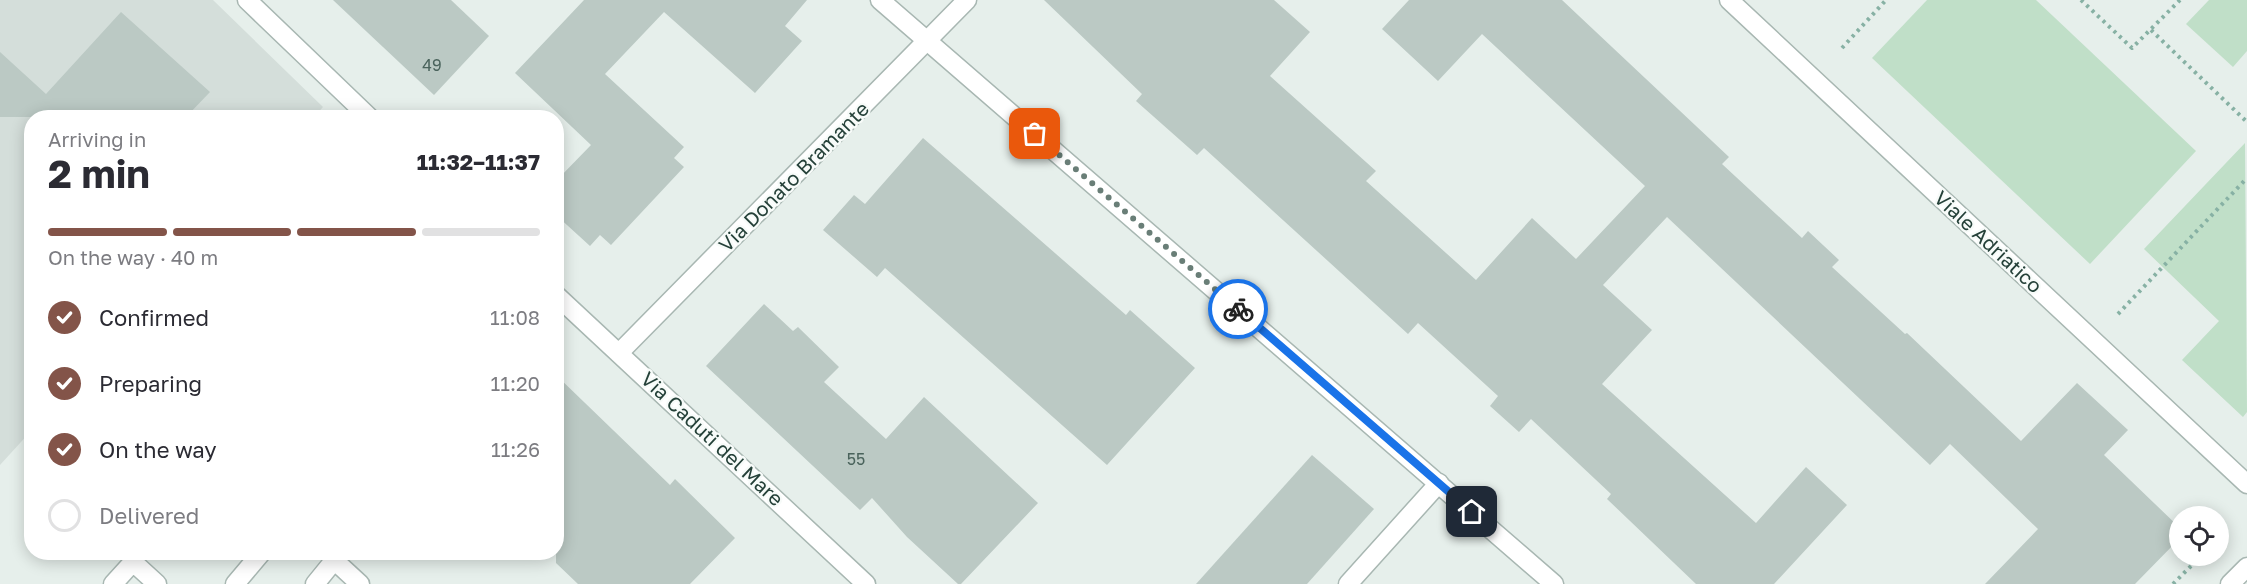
<!DOCTYPE html>
<html lang="en">
<head>
<meta charset="utf-8">
<style>
  body { margin:0; font-family:"Golos Text",sans-serif; background:#f2f2f3; color:#2b2b33; height:100vh; display:flex; flex-direction:column; font-size:22px; white-space:nowrap }
  * { box-sizing:border-box; margin:0 }
  p { font-size:20px; color:#7c7c81 }
  .icon { flex:none; width:33px; height:33px; fill:none; stroke:currentColor; stroke-width:2; stroke-linecap:round; stroke-linejoin:round }
  .map { position:relative; flex:1; overflow:hidden }
  .panel { position:absolute; left:24px; top:110px; width:540px; height:450px; display:flex; flex-direction:column; background:#fff; border-radius:24px; box-shadow:0 3px 15px #0003 }
  .panel>* { flex:none }
  .buttons { position:absolute; left:2169px; top:506px; display:grid; gap:12px }
  .buttons a { display:grid; place-items:center; width:60px; height:60px; border-radius:50%; background:#fff; box-shadow:0 3px 15px #0003; font-size:30px }
  .pin { position:absolute; display:grid; place-items:center; width:51px; height:51px; color:#fff; margin:-26px; border-radius:12px; box-shadow:0 3px 9px #0006 }
  .courier { position:absolute; display:grid; place-items:center; width:60px; height:60px; margin:-30px; border:4px solid #1a73e8; border-radius:50%; background:#fff; color:#222; box-shadow:0 2px 8px #0007 }
  .overview em { font-style:normal; font-weight:700 }
  .overview div { display:flex; flex-direction:column-reverse }
  .overview { display:flex; align-items:center; justify-content:space-between; height:102px; padding:0 24px }
  h1 { font-size:39px; font-weight:700; line-height:45px }
  .bar { display:grid; grid-template-columns:repeat(4,1fr); gap:9px 6px; align-content:center; height:72px; padding:0 24px }
  .bar i { height:8px; border-radius:4px; background:#e1e1e2 }
  .bar .on { background:#835449 }
  .bar p { grid-column:span 4 }
  ol { padding:0 24px; list-style:none }
  li { display:flex; align-items:center; gap:18px; height:66px }
  li p { margin-inline-start:auto }
  li .icon { padding:6px; border-radius:50%; background:#835449; color:#fff; stroke-width:4 }
  li:last-child { color:#7c7c81 }
  li i { width:33px; height:33px; border:3px solid #e1e1e2; border-radius:50% }
  .map>svg:first-child { display:block }
  .built { fill:#d4deda }
  .green { fill:#c0dfc8 }
  .building { fill:#bbc9c4 }
  .lines { fill:none; stroke-linecap:round; stroke-linejoin:round }
  .minor-casing { stroke:#a8b7b2; stroke-width:21 }
  .path { stroke:#87b1a4; stroke-width:4; stroke-dasharray:3 4.5; stroke-linecap:butt }
  .minor { stroke:#fff; stroke-width:18 }
  .done { stroke:#697e77; stroke-width:6; stroke-dasharray:0 10.8 }
  .route { stroke:#1a73e8; stroke-width:8 }
  .labels { text-anchor:middle; stroke-width:4.5; stroke-linejoin:round; paint-order:stroke }
  .number-label { font-size:16px; fill:#4a635c }
  .street-label { font-size:20px; fill:#254139; stroke:#f7fbf9 }
</style>
</head>
<body>
<div class="map">
<svg width="2247" height="584" viewBox="0 0 2247 584">
  <rect width="100%" height="100%" fill="#e6efeb"/>
  <path class="built" d="M0,0h213l110,107 -9,10h-282l-1,314 -31,34z"/>
  <g class="green">
    <path d="M1927,0h109l160,151 -106,113 -218,-206z"/>
    <path d="M2209,0h38v51l-14,16 -47,-43z"/>
    <path d="M2245,143l2,269 -4,5 -61,-57 37,-39 -75,-72z"/>
  </g>
  <g class="building">
    <path d="M333,0h118l38,36 -55,59z"/>
    <path d="M584,0h223l-22,26 17,15 -47,52 -91,-81 -59,62 79,73 -10,11 10,9 -73,78 -11,-10 -10,11 -34,-31v-34l35,-36 -76,-72z"/>
    <path d="M1044,0h230l36,32 -40,44 106,95 -10,10 110,99 56,-62 44,41 69,-73 -163,-152 -44,47 -56,-52 27,-29h153l167,157 -7,7 80,74 6,-7 31,29 -7,7 73,67 2,-1 114,108 56,-58 51,47 -24,25 76,73v10l-45,46h-150l53,-55 -88,-85 -20,21 -263,-248 -64,68 49,45 -50,54 154,139 50,-56 41,38 -73,79h-78l-89,-85 4,-5 -80,-75 -12,13 -29,-26 8,-10 -80,-73 -10,11 -204,-186 -7,7 -61,-54 6,-7z"/>
    <path d="M121,12l89,80 -24,25h-186v-65l46,42z"/>
    <path d="M923,138l203,177 4,-5 65,58 -88,97 -222,-197 -8,9 -54,-47 31,-35 11,9z"/>
    <path d="M764,304l29,27 5,-4 41,40 -15,15 62,57 38,-42 114,106 -77,81h-3l-51,-47 -35,-39 -12,12 -154,-144z"/>
    <path d="M556,375l114,110 5,-6 60,59 -45,46h-112l-22,-21z"/>
    <path d="M1312,455l62,54 -67,75h-111z"/>
  </g>
  <g class="lines">
    <g class="minor-casing">
      <g id="minor">
        <path d="M247,0l122,117"/>
        <path d="M880,0l674,584"/>
        <path d="M1729,0l518,484"/>
        <path d="M556,295l310,289"/>
        <path d="M619,353l348,-353"/>
        <path d="M334,560l26,24"/>
        <path d="M113,584l20,-22 24,22"/>
        <path d="M235,584l27,-32"/>
        <path d="M315,584l26,-32"/>
        <path d="M1348,584l91,-101"/>
        <path d="M2230,584l17,-17"/>
      </g>
    </g>
    <g class="path">
      <path d="M2081,0l51,48 48,-48"/>
      <path d="M2151,30l96,92"/>
      <path d="M1842,48l44,-48"/>
      <path d="M2118,314l129,-136"/>
      <path d="M2218,539l2,-2"/>
      <path d="M2173,584l29,-29"/>
    </g>
    <use href="#minor" class="minor"/>
  </g>
  <g class="lines">
    <path class="done" d="M1035,134l203,175"/>
    <path class="route" d="M1238,309l234,203"/>
  </g>
  <g class="labels">
    <g class="number-label">
      <text x="432" y="71">49</text>
      <text x="856" y="465">55</text>
    </g>
    <g class="street-label">
      <text transform="translate(794 177) rotate(-45)" y="7">Via Donato Bramante</text>
      <text transform="translate(1988 242) rotate(43)" y="7">Viale Adriatico</text>
      <text transform="translate(712 439) rotate(43)" y="7">Via Caduti del Mare</text>
    </g>
  </g>
</svg>
<div class="buttons">
<a><svg class="icon" aria-label="locate" viewBox="0 0 24 24"><circle cx="12" cy="12" r="6"/><path d="M12 2v4M12 18v4M2 12h4M18 12h4"/></svg></a>
</div>
<div class="pin" style="left:1035px;top:134px;background:#ea580c"><svg class="icon" aria-label="bag" viewBox="0 0 24 24"><path d="M5 8h14l-1 12H6zM9 8a3 3 0 0 1 6 0"/></svg></div>
<div class="pin" style="left:1472px;top:512px;background:#1f2937"><svg class="icon" aria-label="home" viewBox="0 0 24 24"><path d="M3 11l9-7 9 7M6 9v11h12V9"/></svg></div>
<div class="courier" style="left:1238px;top:309px"><svg class="icon" aria-label="bike" viewBox="0 0 24 24"><circle cx="6" cy="16" r="4"/><circle cx="18" cy="16" r="4"/><path d="M6 16l4-8h5l3 8M10 8l3 8H6M13 5h3"/></svg></div>
<section class="panel">
<div class="overview"><div><h1>2 min</h1><p>Arriving in</p></div><em>11:32–11:37</em></div>
<div class="bar"><i class="on"></i><i class="on"></i><i class="on"></i><i></i><p>On the way · 40 m</p></div>
<ol>
<li><svg class="icon" aria-label="check" viewBox="0 0 24 24"><path d="M5 12l5 5 9-10"/></svg>Confirmed<p>11:08</p></li>
<li><svg class="icon" aria-label="check" viewBox="0 0 24 24"><path d="M5 12l5 5 9-10"/></svg>Preparing<p>11:20</p></li>
<li><svg class="icon" aria-label="check" viewBox="0 0 24 24"><path d="M5 12l5 5 9-10"/></svg>On the way<p>11:26</p></li>
<li><i></i>Delivered</li>
</ol>
</section>
</div>
</body>
</html>
